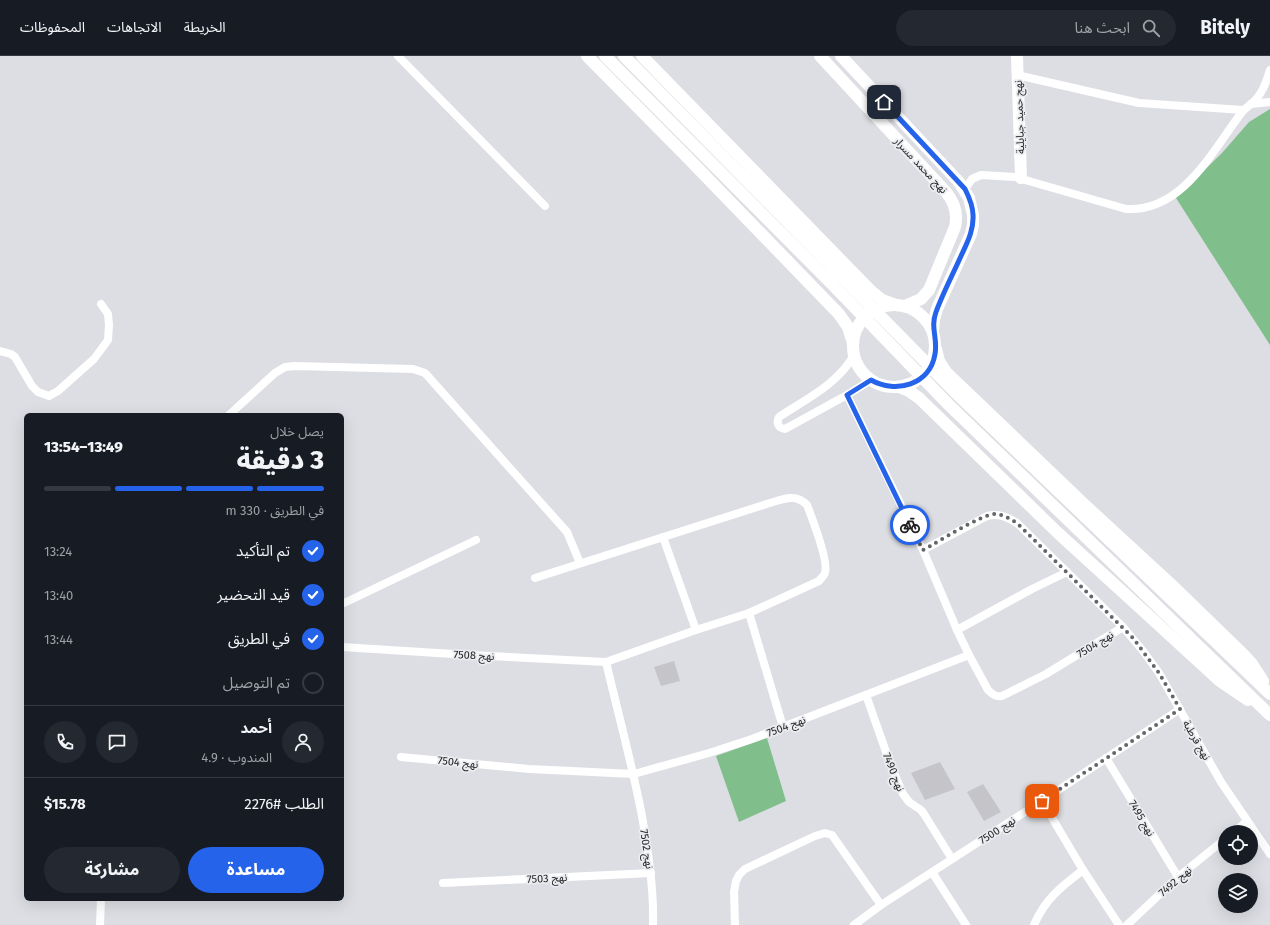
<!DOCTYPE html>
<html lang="ar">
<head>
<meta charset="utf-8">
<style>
  body { margin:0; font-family:"Fira Sans","Noto Sans Arabic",sans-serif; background:#242831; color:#f1f3f6; direction:rtl; height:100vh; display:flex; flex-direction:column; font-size:15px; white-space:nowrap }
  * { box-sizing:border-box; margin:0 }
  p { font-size:13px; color:#9ea1a6 }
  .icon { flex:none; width:22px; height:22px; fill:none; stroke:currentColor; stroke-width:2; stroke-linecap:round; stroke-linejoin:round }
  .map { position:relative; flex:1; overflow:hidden; direction:ltr }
  .panel { position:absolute; left:24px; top:357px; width:320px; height:488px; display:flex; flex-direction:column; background:#171b24; border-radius:6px; box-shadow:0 4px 16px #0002; direction:rtl }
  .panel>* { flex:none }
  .fabs { position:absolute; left:1218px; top:769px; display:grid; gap:8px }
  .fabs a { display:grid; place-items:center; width:40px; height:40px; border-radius:50%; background:#171b24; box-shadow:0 4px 16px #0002; font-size:20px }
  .pin { position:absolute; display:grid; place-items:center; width:34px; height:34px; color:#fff; margin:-17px; border-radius:8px; box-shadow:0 2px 6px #0006 }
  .courier { position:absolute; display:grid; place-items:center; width:40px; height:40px; margin:-20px; border:3px solid #2563eb; border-radius:50%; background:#fff; color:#222; box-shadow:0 1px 5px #0007 }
  .overview em { font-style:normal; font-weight:800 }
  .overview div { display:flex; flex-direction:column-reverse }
  .overview { display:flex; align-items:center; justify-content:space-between; height:68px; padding:0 20px }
  h1 { font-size:26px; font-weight:800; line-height:30px }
  .bar { display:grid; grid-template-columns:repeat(4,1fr); gap:6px 4px; align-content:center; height:48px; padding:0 20px }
  .bar i { height:5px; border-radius:3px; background:#363941 }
  .bar .active { background:#2563eb }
  .bar p { grid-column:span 4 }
  .line { display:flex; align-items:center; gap:10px; padding:0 20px; border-top:1px solid #363941 }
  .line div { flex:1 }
  .round { display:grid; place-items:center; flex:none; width:42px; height:42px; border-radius:21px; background:#242831 }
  ol { padding:0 20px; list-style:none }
  li { display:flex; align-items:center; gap:12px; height:44px }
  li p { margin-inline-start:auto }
  li .icon { padding:4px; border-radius:50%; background:#2563eb; color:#fff; stroke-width:4 }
  li:last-child { color:#9ea1a6 }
  li i { width:22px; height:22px; border:2px solid #363941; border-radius:50% }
  .button { display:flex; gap:8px; margin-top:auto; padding:8px 20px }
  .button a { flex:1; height:46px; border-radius:24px; background:#2563eb; color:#fff; font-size:16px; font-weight:800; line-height:46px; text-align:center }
  .button a+a { background:#242831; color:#f1f3f6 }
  header { display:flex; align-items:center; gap:24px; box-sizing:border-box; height:56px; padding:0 20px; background:#171b24; border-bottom:1px solid #363941 }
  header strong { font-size:19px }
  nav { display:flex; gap:22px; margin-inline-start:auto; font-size:14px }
  .search { width:280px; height:36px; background:#242831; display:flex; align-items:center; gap:10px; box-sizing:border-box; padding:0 14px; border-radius:22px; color:#9ea1a6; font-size:15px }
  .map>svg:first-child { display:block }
  .green { fill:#80bf8c }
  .building { fill:#c5c4c9 }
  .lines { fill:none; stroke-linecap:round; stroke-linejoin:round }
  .street { stroke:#fff; stroke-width:8 }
  .secondary { stroke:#fff; stroke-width:12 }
  .done { stroke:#656669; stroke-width:4; stroke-dasharray:0 7.2 }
  .route { stroke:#2563eb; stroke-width:5 }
  .labels { text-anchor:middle; stroke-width:3.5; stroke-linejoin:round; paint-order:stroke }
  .street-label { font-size:11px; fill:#252627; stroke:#eaecf0 }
</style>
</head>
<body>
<header>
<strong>Bitely</strong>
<div class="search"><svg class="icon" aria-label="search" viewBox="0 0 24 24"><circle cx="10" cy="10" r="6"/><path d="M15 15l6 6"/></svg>ابحث هنا</div>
<nav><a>الخريطة</a><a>الاتجاهات</a><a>المحفوظات</a></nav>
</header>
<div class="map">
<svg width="1270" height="869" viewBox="0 0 1270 869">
  <rect width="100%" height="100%" fill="#dddee3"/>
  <g class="green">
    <path d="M1270,53v236l-94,-147 46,-45 27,-31z"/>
    <path d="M767,682l19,63 -47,21 -23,-66z"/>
  </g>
  <g class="building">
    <path d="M674,605l6,20 -19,5 -7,-19z"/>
    <path d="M940,706l15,27 -30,11 -14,-27z"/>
    <path d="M983,728l18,28 -17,9 -17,-29z"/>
  </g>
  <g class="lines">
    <g class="street">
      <path d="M398,0l147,150"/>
      <path d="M1017,19l122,28 104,7"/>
      <path d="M1251,48l19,-2"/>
      <path d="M965,133l7,-10 9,-4 34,2 111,32c57,3 87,-59 116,-97 3,-4 6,-5 9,-8 11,-9 15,-21 19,-34"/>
      <path d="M0,295l11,3 4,3 17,29 6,6 11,4 9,-5 36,-32 14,-19 1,-15 -1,-11 -7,-10"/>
      <path d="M854,299c-16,29 -48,44 -75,62 -3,6 -1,11 6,12l62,-34 24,-15"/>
      <path d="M847,339l76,155 34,80 12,25"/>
      <path d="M229,359l46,-42 10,-6 10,-1 118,3 12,4 142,159 13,31"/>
      <path d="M663,481l33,93"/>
      <path d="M923,494l64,-34c12,-3 20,1 30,7l106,104 20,24 16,22 62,109 49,72"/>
      <path d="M342,548l134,-64"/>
      <path d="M749,557l34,114"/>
      <path d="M957,574l75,-41 35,-17"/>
      <path d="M342,591l127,8 137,7 90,-32 53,-17 70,-32c2,-3 5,-5 6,-8 4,-12 -13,-55 -18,-68 -11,-12 -24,-6 -37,-2l-235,75"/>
      <path d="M606,606c12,51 26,102 36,154 6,36 12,72 11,109"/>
      <path d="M866,639l25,71 12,28 6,8 12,8 3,4 28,45"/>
      <path d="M401,701l128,12 105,5 75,-21 43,-14 217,-84 19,35c5,5 8,7 14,6l44,-22 77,-47"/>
      <path d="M1106,702l72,119"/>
      <path d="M1042,745l41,69 36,55"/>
      <path d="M1234,776l13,-11"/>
      <path d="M932,816l34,53"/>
      <path d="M443,827l208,-10"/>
      <path d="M100,869l1,-26"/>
      <path d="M735,869l-1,-33 2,-11 3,-6 6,-6 70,-33 10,-3 7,2 49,70"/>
      <path d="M854,869l27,-20 161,-104 138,-92"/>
      <path d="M1034,869c11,-26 27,-38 49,-55"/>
      <path d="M1127,869l51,-48 47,-38"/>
    </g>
    <g class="secondary">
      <path d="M587,0l99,100 153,158 9,13 5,16"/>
      <path d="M605,0l226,227 118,122 321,310"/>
      <path d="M624,0l335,340 311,298"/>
      <path d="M642,0l228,234 12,10 14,5"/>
      <path d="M820,0l126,136c9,11 12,22 9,35l-26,63 -8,9 -16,7"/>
      <path d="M841,0l118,126 10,16 4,17v10l-2,9 -34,75 -3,11 -1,11"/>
      <path d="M1017,0l4,122"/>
      <circle cx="894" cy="290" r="41"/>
      <path d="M936,293l3,12 7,11 140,134 90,83 68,66 8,9 11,17"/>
      <path d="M899,331l10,4 10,7 139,135 91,83 71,65 28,19"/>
    </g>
  </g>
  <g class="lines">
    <path class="done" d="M910,469l13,25c15,-8 57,-35 72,-36 8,0 15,5 22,9l116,115 26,35 21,36 -138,92"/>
    <path class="route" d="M884,46l81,87c4,8 8,17 8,26 1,15 -6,28 -12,41 -8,18 -18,37 -25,56 -6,16 2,26 -1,42 -5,31 -39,40 -64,26l-24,15 63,130"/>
  </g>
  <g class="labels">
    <g class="street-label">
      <text transform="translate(1019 61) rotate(-92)" y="4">نهج حميد جبايلية</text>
      <text transform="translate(921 109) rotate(47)" y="4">نهج محمد مسرار</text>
      <text transform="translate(1095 588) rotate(-32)" y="4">نهج 7504</text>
      <text transform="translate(474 599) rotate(3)" y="4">نهج 7508</text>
      <text transform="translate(786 670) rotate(-21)" y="4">نهج 7504</text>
      <text transform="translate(1197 684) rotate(60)" y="4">نهج قرطبة</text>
      <text transform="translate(458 706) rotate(6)" y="4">نهج 7504</text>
      <text transform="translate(894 716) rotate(68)" y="4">نهج 7490</text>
      <text transform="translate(1142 762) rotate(59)" y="4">نهج 7495</text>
      <text transform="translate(997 774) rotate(-33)" y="4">نهج 7500</text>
      <text transform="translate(647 793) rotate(81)" y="4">نهج 7502</text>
      <text transform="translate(547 822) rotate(-3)" y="4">نهج 7503</text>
      <text transform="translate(1175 825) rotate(-41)" y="4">نهج 7492</text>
    </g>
  </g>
</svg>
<div class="fabs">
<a><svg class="icon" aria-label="locate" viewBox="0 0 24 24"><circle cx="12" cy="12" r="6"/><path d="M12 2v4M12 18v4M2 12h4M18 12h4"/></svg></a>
<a><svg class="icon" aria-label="layers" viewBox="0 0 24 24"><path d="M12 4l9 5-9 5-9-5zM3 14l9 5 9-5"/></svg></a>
</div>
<div class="pin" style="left:1042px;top:745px;background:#ea580c"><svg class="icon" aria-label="bag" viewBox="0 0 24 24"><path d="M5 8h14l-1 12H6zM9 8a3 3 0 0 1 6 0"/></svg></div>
<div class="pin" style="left:884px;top:46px;background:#1f2937"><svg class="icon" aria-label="home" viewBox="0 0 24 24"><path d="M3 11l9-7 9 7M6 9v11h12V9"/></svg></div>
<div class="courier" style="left:910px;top:469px"><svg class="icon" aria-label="bike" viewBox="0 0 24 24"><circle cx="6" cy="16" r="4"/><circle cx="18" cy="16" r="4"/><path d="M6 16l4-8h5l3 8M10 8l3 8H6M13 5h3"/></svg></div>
<section class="panel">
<div class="overview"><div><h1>3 دقيقة</h1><p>يصل خلال</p></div><em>13:49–13:54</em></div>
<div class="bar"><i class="active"></i><i class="active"></i><i class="active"></i><i></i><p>في الطريق · 330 m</p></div>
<ol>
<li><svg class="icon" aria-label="check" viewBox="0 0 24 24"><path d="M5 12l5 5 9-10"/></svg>تم التأكيد<p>13:24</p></li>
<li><svg class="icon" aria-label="check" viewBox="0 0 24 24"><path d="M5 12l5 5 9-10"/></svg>قيد التحضير<p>13:40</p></li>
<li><svg class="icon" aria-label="check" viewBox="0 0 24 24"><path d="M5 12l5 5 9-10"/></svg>في الطريق<p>13:44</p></li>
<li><i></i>تم التوصيل</li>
</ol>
<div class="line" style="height:72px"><a class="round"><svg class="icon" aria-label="person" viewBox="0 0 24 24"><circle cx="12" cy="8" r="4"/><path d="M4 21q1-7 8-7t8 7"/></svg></a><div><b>أحمد</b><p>المندوب · 4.9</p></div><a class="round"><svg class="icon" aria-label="chat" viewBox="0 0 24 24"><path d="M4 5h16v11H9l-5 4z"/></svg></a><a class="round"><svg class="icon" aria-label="phone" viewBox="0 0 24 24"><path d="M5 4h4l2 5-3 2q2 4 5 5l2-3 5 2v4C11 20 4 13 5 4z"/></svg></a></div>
<div class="line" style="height:52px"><div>الطلب #2276</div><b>$15.78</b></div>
<div class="button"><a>مساعدة</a><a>مشاركة</a></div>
</section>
</div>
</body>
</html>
